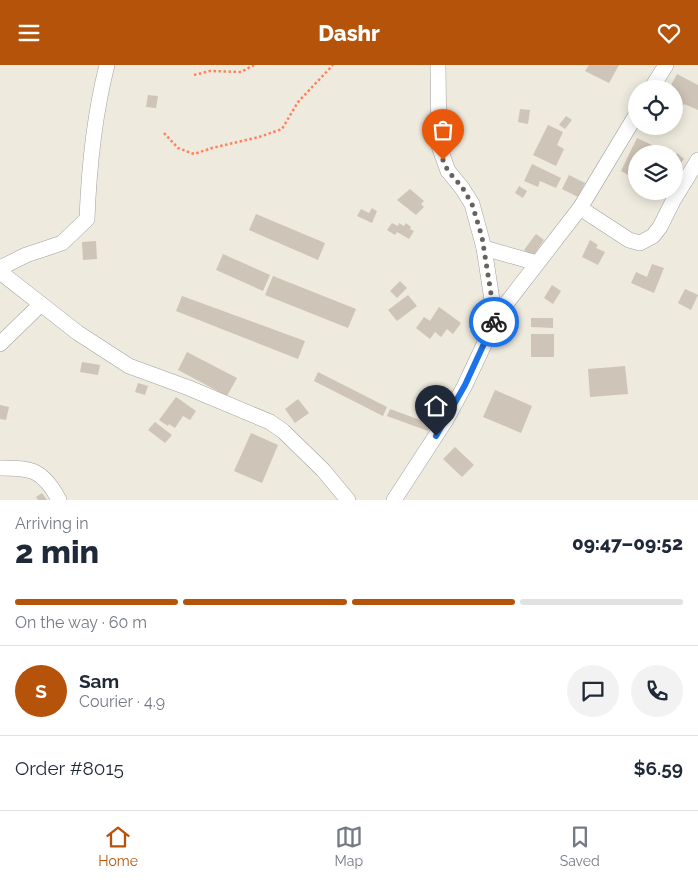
<!DOCTYPE html>
<html lang="en">
<head>
<meta charset="utf-8">
<style>
  body { margin:0; font-family:Raleway,sans-serif; background:#f2f2f3; color:#1f2937; height:100vh; display:flex; flex-direction:column; font-size:19px; white-space:nowrap }
  * { box-sizing:border-box; margin:0 }
  p { font-size:16px; color:#747a83 }
  .icon { flex:none; width:28px; height:28px; fill:none; stroke:currentColor; stroke-width:2; stroke-linecap:round; stroke-linejoin:round }
  .map { position:relative; height:435px; overflow:hidden }
  .panel { display:flex; flex-direction:column; background:#fff; flex:1 }
  .panel>* { flex:none }
  .controls { position:absolute; left:628px; top:15px; display:grid; gap:10px }
  .controls a { display:grid; place-items:center; width:55px; height:55px; border-radius:50%; background:#fff; box-shadow:0 2px 12px #0003; font-size:25px }
  .pin { position:absolute; display:grid; place-items:center; width:42px; height:42px; color:#fff; margin:-51px -21px; border-radius:50% 50% 50% 0; rotate:-45deg; box-shadow:0 0 5px #0007 }
  .pin .icon { rotate:45deg }
  .courier { position:absolute; display:grid; place-items:center; width:50px; height:50px; margin:-25px; border:4px solid #1a73e8; border-radius:50%; background:#fff; color:#222; box-shadow:0 1px 6px #0007 }
  .summary em { font-style:normal; font-weight:800 }
  .summary div { display:flex; flex-direction:column-reverse }
  .summary { display:flex; align-items:center; justify-content:space-between; height:85px; padding:0 15px }
  h1 { font-size:32px; font-weight:800; line-height:38px }
  .bar { display:grid; grid-template-columns:repeat(4,1fr); gap:8px 5px; align-content:center; height:60px; padding:0 15px }
  .bar i { height:6px; border-radius:4px; background:#e0e1e3 }
  .bar .current { background:#b45309 }
  .bar p { grid-column:span 4 }
  .line { display:flex; align-items:center; gap:12px; padding:0 15px; border-top:1px solid #e0e1e3 }
  .line div { flex:1 }
  .round { display:grid; place-items:center; flex:none; width:52px; height:52px; border-radius:26px; background:#f2f2f3 }
  header { display:flex; justify-content:space-between; align-items:center; height:65px; padding:0 15px; background:#b45309; color:#fff; font-size:22px; font-weight:800 }
  .menu { display:flex; justify-content:space-around; align-items:center; height:70px; border-top:1px solid #e0e1e3; background:#fff; font-size:14px; color:#747a83 }
  .menu a { display:grid; justify-items:center; gap:2px }
  .menu .current { color:#b45309 }
  .map>svg:first-child { display:block }
  .building { fill:#cec4b7 }
  .lines { fill:none; stroke-linecap:round; stroke-linejoin:round }
  .minor-casing { stroke:#a1a1a1; stroke-width:16 }
  .path { stroke:#ff815e; stroke-width:2.5; stroke-dasharray:2.5 2.5; stroke-linecap:butt }
  .minor { stroke:#fff; stroke-width:15 }
  .done { stroke:#64635f; stroke-width:5; stroke-dasharray:0 9 }
  .route { stroke:#1a73e8; stroke-width:6 }
</style>
</head>
<body>
<header><svg class="icon" aria-label="menu" viewBox="0 0 24 24"><path d="M4 6h16M4 12h16M4 18h16"/></svg>Dashr<svg class="icon" aria-label="heart" viewBox="0 0 24 24"><path d="M12 20l-8-8c-3-5 5-10 8-4 3-6 11-1 8 4z"/></svg></header>
<div class="map">
<svg width="698" height="435" viewBox="0 0 698 435">
  <rect width="100%" height="100%" fill="#eeeade"/>
  <g class="building">
    <path d="M589,0h30l-10,18 -24,-12z"/>
    <path d="M677,9l21,11v25l-14,-6 -5,10 -5,-2v-23h-5z"/>
    <path d="M148,30l10,1 -2,12 -10,-1z"/>
    <path d="M520,44l10,1 -2,14 -10,-2z"/>
    <path d="M566,51l6,4 -7,9 -6,-4z"/>
    <path d="M548,60l15,7 -6,13 7,4 -8,17 -23,-11z"/>
    <path d="M637,73l17,8 -4,8h-14v25l-15,-8z"/>
    <path d="M677,88l7,6 -4,5 -6,-5z"/>
    <path d="M532,99l29,14 -5,10 -16,-7 -2,6 -14,-6z"/>
    <path d="M569,110l16,8 -7,14 -16,-8z"/>
    <path d="M519,121l8,5 -4,7 -8,-5z"/>
    <path d="M410,124l14,12 -3,3 3,3 -8,8 -19,-15z"/>
    <path d="M372,143l5,3 -5,12 -15,-7 4,-7 8,4z"/>
    <path d="M256,149l69,29 -7,17 -69,-30z"/>
    <path d="M392,158l6,3 1,-3 5,3 2,-3 5,4 -1,2 4,2 -5,8 -12,-7 -2,3 -8,-5z"/>
    <path d="M536,169l8,6 -11,16 -9,-6z"/>
    <path d="M590,175l8,5 -2,3 9,4 -7,13 -16,-8z"/>
    <path d="M96,176l1,18 -14,1 -1,-18z"/>
    <path d="M223,189l47,21 -7,16 -47,-21z"/>
    <path d="M652,199l12,4 -10,25 -23,-10 5,-11 11,5z"/>
    <path d="M273,211l83,33 -8,19 -83,-33z"/>
    <path d="M400,216l7,7 -10,10 -7,-7z"/>
    <path d="M552,220l9,6 -8,13 -9,-6z"/>
    <path d="M685,224l13,6 -7,15 -13,-7z"/>
    <path d="M408,230l9,11 -20,15 -9,-11z"/>
    <path d="M182,231l123,45 -7,18 -122,-48z"/>
    <path d="M439,242l22,16 -8,11 -6,-5 -6,8 -6,-5 -5,7 -14,-11 8,-11 6,4z"/>
    <path d="M531,253h22v10l-22,-1z"/>
    <rect x="531" y="269" width="23" height="23"/>
    <path d="M187,287l50,26 -10,18 -49,-26z"/>
    <path d="M82,297l18,3 -2,10 -18,-3z"/>
    <path d="M625,301l3,28 -38,3 -2,-28z"/>
    <path d="M318,307l69,35 -4,9 -69,-35z"/>
    <path d="M138,318l10,3 -3,9 -10,-3z"/>
    <path d="M495,325l37,16 -11,27 -38,-16z"/>
    <path d="M176,332l20,14 -6,9 -7,-4 -8,12 -6,-4 -1,2 -9,-6z"/>
    <path d="M298,334l11,14 -14,10 -10,-14z"/>
    <path d="M0,340l9,2 -3,13 -6,-1z"/>
    <path d="M390,344l41,15 -3,7 -41,-15z"/>
    <path d="M155,357l17,13 -7,8 -17,-13z"/>
    <path d="M251,368l27,12 -16,38 -28,-12z"/>
    <path d="M455,382l19,18 -12,12 -19,-18z"/>
    <path d="M42,428l5,7h-9l-2,-3z"/>
  </g>
  <g class="lines">
    <g class="minor-casing">
      <g id="minor">
        <path d="M438,0l1,81 9,25 14,17 10,16 12,44 53,15"/>
        <path d="M651,24l15,-24"/>
        <path d="M580,143l49,32 11,3 13,-7 7,-9 14,-28 24,-39"/>
        <path d="M484,183l8,52 7,13"/>
        <path d="M0,203l26,-13 36,-12 25,-24c2,-53 7,-103 20,-154"/>
        <path d="M0,207l78,61 51,33 60,22 81,34 13,9 40,39 25,30"/>
        <path d="M0,279l41,-40"/>
        <path d="M0,403c33,0 43,2 59,32"/>
        <path d="M394,435l52,-80 19,-35 34,-72 81,-105 56,-93"/>
      </g>
    </g>
    <g class="path">
      <path d="M194,10l16,-4 31,1 13,-7"/>
      <path d="M164,68l14,15 16,6 18,-6 47,-11 23,-8 16,-27 35,-37"/>
    </g>
    <use href="#minor" class="minor"/>
  </g>
  <g class="lines">
    <path class="done" d="M443,95l5,11 14,16 10,17 10,33 10,63 7,13 -5,9"/>
    <path class="route" d="M436,371l29,-51 29,-63"/>
  </g>
</svg>
<div class="controls">
<a><svg class="icon" aria-label="locate" viewBox="0 0 24 24"><circle cx="12" cy="12" r="6"/><path d="M12 2v4M12 18v4M2 12h4M18 12h4"/></svg></a>
<a><svg class="icon" aria-label="layers" viewBox="0 0 24 24"><path d="M12 4l9 5-9 5-9-5zM3 14l9 5 9-5"/></svg></a>
</div>
<div class="pin" style="left:443px;top:95px;background:#ea580c"><svg class="icon" aria-label="bag" viewBox="0 0 24 24"><path d="M5 8h14l-1 12H6zM9 8a3 3 0 0 1 6 0"/></svg></div>
<div class="pin" style="left:436px;top:371px;background:#1f2937"><svg class="icon" aria-label="home" viewBox="0 0 24 24"><path d="M3 11l9-7 9 7M6 9v11h12V9"/></svg></div>
<div class="courier" style="left:494px;top:257px"><svg class="icon" aria-label="bike" viewBox="0 0 24 24"><circle cx="6" cy="16" r="4"/><circle cx="18" cy="16" r="4"/><path d="M6 16l4-8h5l3 8M10 8l3 8H6M13 5h3"/></svg></div>
</div>
<section class="panel">
<div class="summary"><div><h1>2 min</h1><p>Arriving in</p></div><em>09:47–09:52</em></div>
<div class="bar"><i class="current"></i><i class="current"></i><i class="current"></i><i></i><p>On the way · 60 m</p></div>
<div class="line" style="height:90px"><b class="round" style="background:#b45309;color:#fff">S</b><div><b>Sam</b><p>Courier · 4.9</p></div><a class="round"><svg class="icon" aria-label="chat" viewBox="0 0 24 24"><path d="M4 5h16v11H9l-5 4z"/></svg></a><a class="round"><svg class="icon" aria-label="phone" viewBox="0 0 24 24"><path d="M5 4h4l2 5-3 2q2 4 5 5l2-3 5 2v4C11 20 4 13 5 4z"/></svg></a></div>
<div class="line" style="height:65px"><div>Order #8015</div><b>$6.59</b></div>
</section>
<nav class="menu">
<a class="current"><svg class="icon" aria-label="home" viewBox="0 0 24 24"><path d="M3 11l9-7 9 7M6 9v11h12V9"/></svg>Home</a>
<a><svg class="icon" aria-label="map" viewBox="0 0 24 24"><path d="M3 6l6-2 6 2 6-2v14l-6 2-6-2-6 2zM9 4v14M15 6v14"/></svg>Map</a>
<a><svg class="icon" aria-label="saved" viewBox="0 0 24 24"><path d="M7 4h10v16l-5-4-5 4z"/></svg>Saved</a>
</nav>
</body>
</html>
